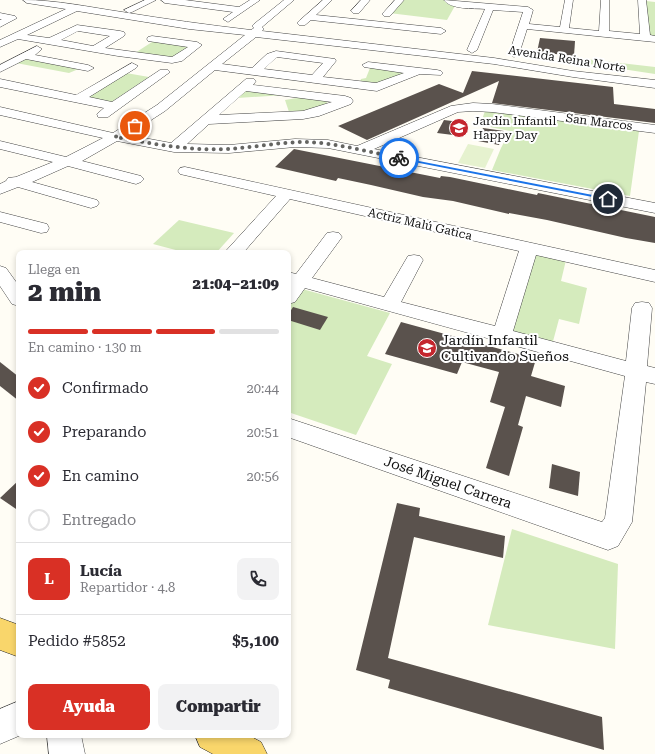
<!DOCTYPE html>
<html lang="es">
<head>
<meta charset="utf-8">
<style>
  body { margin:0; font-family:"Roboto Serif",serif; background:#f2f2f3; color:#2b2b33; height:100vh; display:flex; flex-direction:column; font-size:15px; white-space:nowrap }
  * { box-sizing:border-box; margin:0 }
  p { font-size:13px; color:#7c7c81 }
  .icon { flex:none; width:22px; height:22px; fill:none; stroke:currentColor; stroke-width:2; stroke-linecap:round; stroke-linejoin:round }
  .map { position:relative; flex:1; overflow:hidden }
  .details { position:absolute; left:16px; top:250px; width:275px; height:488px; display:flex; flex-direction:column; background:#fff; border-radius:8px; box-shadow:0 2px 6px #0003 }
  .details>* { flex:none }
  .pin { position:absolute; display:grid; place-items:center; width:34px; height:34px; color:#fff; margin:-17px; border:2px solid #fff; border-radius:50%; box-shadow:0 1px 4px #0007 }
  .courier { position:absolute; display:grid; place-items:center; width:40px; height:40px; margin:-20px; border:3px solid #1a73e8; border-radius:50%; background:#fff; color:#222; box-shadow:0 1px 5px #0007 }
  .overview em { font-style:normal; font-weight:800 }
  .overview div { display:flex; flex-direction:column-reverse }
  .overview { display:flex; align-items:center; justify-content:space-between; height:68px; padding:0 12px }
  h1 { font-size:26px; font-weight:800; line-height:30px }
  .bar { display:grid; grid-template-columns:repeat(4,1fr); gap:6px 4px; align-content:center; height:48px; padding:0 12px }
  .bar i { height:5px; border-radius:3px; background:#e1e1e2 }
  .bar .on { background:#d93025 }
  .bar p { grid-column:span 4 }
  .line { display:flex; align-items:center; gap:10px; padding:0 12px; border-top:1px solid #e1e1e2 }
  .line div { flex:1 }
  .round { display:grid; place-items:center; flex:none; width:42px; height:42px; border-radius:8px; background:#f2f2f3 }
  ol { padding:0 12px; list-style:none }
  li { display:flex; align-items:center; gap:12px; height:44px }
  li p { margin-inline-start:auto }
  li .icon { padding:4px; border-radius:50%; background:#d93025; color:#fff; stroke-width:4 }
  li:last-child { color:#7c7c81 }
  li i { width:22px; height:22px; border:2px solid #e1e1e2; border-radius:50% }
  .cta { display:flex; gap:8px; margin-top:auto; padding:8px 12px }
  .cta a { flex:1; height:46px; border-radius:8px; background:#d93025; color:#fff; font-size:16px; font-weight:800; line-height:46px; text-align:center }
  .cta a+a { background:#f2f2f3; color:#2b2b33 }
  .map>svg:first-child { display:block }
  .green { fill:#d5ebbd }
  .pitch { fill:#e6f2cf }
  .building { fill:#5a524d }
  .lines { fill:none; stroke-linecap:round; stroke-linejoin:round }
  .minor-casing { stroke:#444; stroke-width:1 }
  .major-casing { stroke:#222; stroke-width:1 }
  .minor { fill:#fff; fill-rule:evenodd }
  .major { fill:#f9d66b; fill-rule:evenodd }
  .route { fill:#1a73e8 }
  .done { stroke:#646461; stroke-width:4; stroke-dasharray:0 7.2 }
  .labels { text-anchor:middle; stroke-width:4; stroke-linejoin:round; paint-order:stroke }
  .far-street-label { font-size:12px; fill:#111; stroke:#fff }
  .far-poi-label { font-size:12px; fill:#111; stroke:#fff; text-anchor:start }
  .poi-label { font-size:14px; fill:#111; stroke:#fff; text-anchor:start }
  .street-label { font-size:14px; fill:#111; stroke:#fff }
</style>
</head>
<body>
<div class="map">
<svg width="655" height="754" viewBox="0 0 655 754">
  <rect width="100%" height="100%" fill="#fffdf5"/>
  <g class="green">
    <path d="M403,0h44l9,4 -9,16 -58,-7z"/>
    <path d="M646,1l9,1v35l-9,-1z"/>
    <path d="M156,41l34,5 -18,12 -37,-5 17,-11z"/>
    <path d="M28,57l53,11 -12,5 -53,-10z"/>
    <path d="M577,58l78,9v7l-79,-12z"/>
    <path d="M373,67l34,6 -27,11 -20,-2 1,-3 5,-1 4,-10z"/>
    <path d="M126,73l23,4 -39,26 -25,-4z"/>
    <path d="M244,88l41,7 -48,3z"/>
    <path d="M303,97l26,4c-9,9 -28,10 -40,11l-4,-12z"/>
    <path d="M485,111l154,20 -9,65 -138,-26 9,-22 9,-17 -30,-6z"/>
    <path d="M179,220l55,13 -18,20h-29l-34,-9z"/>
    <path d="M535,253l31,7 -5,21 26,7 -8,36 -20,-5 -7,26 -44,-13z"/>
    <path d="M302,289l88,24 -23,43 25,8 -36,71 -68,-23v-104z"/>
    <path d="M512,529l106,35 -3,85 -127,-24z"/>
  </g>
  <path class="pitch" d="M468,144l26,5 -9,19 -27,-5z"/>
  <g class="building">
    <path d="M540,38l35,3 -1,15 -37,-4z"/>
    <path d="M472,71l141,16 1,17 41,5v14l-163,-20 7,-22 -132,59 -29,-14 101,-42 24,9z"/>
    <path d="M444,120l16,2 -7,13 -16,-2z"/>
    <path d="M483,128l21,3 -5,14 -21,-4z"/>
    <path d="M294,149l146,29 1,-2 9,1 87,18 1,-2 117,24v26l-29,-5 -79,-18 -38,-7v1l-56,-13 -30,-4 -52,-12 -33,-7 -2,3 -61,-14z"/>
    <path d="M293,307l35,10 -8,13 -32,-10v-5z"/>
    <path d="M401,322l135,37 -5,17 34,10 -4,21 -35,-11 -8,29 5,2 -14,49 -23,-8 19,-61 -15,-5 9,-30 -37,-10 -5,12 -72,-20z"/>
    <path d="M0,362l19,15v24l-19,-15z"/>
    <path d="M552,464l28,8 -2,24 -29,-8z"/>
    <path d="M19,480v31l-19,-13z"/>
    <path d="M397,503l23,5 -1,8 86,20 -2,22 -89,-21 -26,121 214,59 2,33 -216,-62 2,-8 -34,-10z"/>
  </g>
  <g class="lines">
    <g class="minor-casing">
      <g id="minor">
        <path d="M23,0c34,0 65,7 99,12 43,7 86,13 129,18l3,-2 -2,-2 2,-2 30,-24h10l-32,27 2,2 -2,2 232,27 79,13 82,9v8l-82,-11 -79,-13 -238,-27 -34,27 30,4 15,-14 9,-3 59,8 1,2 -13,16 53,6 28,-10 -40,-6 -2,-2 6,-3 69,8 4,1 2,2 -2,2 -21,-1 -43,17 -162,-21 -50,41 -37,24 43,8 75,-64h8l2,2 -3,4 92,11 6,2 2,3 -2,3 -32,12 -16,3 -94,5 -22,20 42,1 66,-6 33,1 29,6 94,-40 22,-3 19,1 163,21v8l-163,-21 -19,-1 -15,1 -84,37 281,54v10l-327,-65 -33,-1 -66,6 -55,-1 -57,-11 -35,20 59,15 3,3 -3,3 -5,2 -68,-18 -36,16 65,18 2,3 -2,3 -6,2 -73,-21 -18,7v-10l6,-3 2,-3 8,-1 37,-15 -53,-13v-8l66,16 37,-19 -103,-23v-8l113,26 44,-28 88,-70 -56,-6 -112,-18 -50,24 22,3 28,-13 43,6 4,1 1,2 -1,2 -19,12 67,9 16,-10 -40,-6 -1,-2 1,-2 4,-1 45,6 5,3 -20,16 -10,2 -54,-7 -100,-17 -18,8v-7l66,-31 -39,-6zM78,31l32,5 -17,10 -32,-6zM277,57l46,6 -11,12 -48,-6zM246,91l86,11 -29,9 -84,4z"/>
        <path d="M145,0h11l-24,12 -3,1 -5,-3z"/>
        <path d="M161,0h24l54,7 11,-7h10l-32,22 -5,-3 10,-7 -68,-9z"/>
        <path d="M323,0h9l-16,15 125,13 5,3 -5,3 -130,-14 -6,5h-6l-2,-2 2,-2z"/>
        <path d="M361,0h9l-11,13h-6l-2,-2z"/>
        <path d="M395,0h9l-14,16h-6l-2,-2 2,-2z"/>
        <path d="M444,0l84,7 5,3 -4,14 31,3 5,-27h8l-4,28 30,3 2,-31h8v31l31,3 -2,-34h8l4,35 5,1v6l-128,-13 -8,25 -5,3 -5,-3 14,-42 -30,-2 -16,40 -5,3 -5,-3 18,-41c-12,-1 -34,1 -41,-9z"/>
        <path d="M0,13l15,3 2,2 -17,9v-7l2,-1h-2z"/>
        <path d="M37,46l5,3 -7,6 53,10 6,3 -6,3 -62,-12 -26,13v-7z"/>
        <path d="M132,63l6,3 -2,2 -47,29 23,5 48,-32h8l2,2 -62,45h-10l-1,-3 7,-6 -104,-21v-8l76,16z"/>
        <path d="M185,167l470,103v12l-119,-27 -23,76 113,30 6,-53 3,-5 7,-1 7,1 3,5 -5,58 8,2v16l-9,-2 -14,140 -14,24 -10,4 -320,-113v-19l314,104 3,-4 20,-142 -320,-88 -10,14 -7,2v-32l8,2 31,-41 6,-1 6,1 3,4 -30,41 72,19 24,-41 6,-1 6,1 3,4 -22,42 94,24 24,-75 -229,-52 -47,54h-19l52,-57 -96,-22 -2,-3 2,-3z"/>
        <path d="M0,212l47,12 2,4 -2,4 -6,1 -41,-11z"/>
        <path d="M0,266l6,2 13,18v20l-7,-2 -12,-18z"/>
        <path d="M19,701v34h2l-21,9v-35z"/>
        <path d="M47,735h34l4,19h-36z"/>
      </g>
    </g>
    <g class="major-casing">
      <g id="major">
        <path d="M0,618l19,7v32l-19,-7z"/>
        <path d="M195,735h53l13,7 6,12h-54l-13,-7z"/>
      </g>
    </g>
    <use href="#minor" class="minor"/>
    <use href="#major" class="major"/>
  </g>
  <path class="route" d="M398,157l210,41 3,1 -3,1 -209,-41z"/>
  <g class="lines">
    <path class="done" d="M135,126l-20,11c39,7 75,14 115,12 25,-2 51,-7 76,-7 31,1 63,10 93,16"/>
  </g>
  <defs>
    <g id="school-disc" transform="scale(1)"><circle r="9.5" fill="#c4262e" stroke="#fff"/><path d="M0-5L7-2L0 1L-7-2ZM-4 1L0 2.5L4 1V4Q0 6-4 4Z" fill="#fff"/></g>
  </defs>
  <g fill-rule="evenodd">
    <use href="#school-disc" x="459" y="128"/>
    <use href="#school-disc" x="427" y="348"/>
  </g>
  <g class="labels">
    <g class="far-street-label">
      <text transform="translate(567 59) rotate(9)" y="4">Avenida Reina Norte</text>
      <text transform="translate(599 122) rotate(7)" y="4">San Marcos</text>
      <text transform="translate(420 224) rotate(13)" y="4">Actriz Malú Gatica</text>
    </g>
    <g class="far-poi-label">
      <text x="473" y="125">Jardín Infantil<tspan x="473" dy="14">Happy Day</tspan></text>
    </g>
    <g class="poi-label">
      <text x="441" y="345">Jardín Infantil<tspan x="441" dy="16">Cultivando Sueños</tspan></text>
    </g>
    <g class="street-label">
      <text transform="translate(448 482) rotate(19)" y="5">José Miguel Carrera</text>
    </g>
  </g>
</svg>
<div class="pin" style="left:135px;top:126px;background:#ea580c"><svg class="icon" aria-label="bag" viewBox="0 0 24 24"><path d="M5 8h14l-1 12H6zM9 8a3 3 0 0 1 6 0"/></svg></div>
<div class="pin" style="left:608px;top:199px;background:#1f2937"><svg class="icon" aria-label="home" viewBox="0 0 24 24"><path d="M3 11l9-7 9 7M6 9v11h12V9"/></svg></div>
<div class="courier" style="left:399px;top:158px"><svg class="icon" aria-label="bike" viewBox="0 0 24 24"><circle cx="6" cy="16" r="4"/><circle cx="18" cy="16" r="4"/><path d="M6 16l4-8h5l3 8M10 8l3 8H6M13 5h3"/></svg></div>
<section class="details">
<div class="overview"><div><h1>2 min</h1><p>Llega en</p></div><em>21:04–21:09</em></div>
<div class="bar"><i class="on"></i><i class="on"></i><i class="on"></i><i></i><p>En camino · 130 m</p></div>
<ol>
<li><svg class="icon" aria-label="check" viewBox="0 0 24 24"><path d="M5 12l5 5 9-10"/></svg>Confirmado<p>20:44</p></li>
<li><svg class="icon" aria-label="check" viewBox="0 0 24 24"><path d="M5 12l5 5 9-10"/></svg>Preparando<p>20:51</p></li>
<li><svg class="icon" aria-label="check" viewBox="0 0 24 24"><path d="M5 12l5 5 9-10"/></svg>En camino<p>20:56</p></li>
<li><i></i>Entregado</li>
</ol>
<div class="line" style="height:72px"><b class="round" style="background:#d93025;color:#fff">L</b><div><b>Lucía</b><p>Repartidor · 4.8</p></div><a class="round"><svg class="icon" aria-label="phone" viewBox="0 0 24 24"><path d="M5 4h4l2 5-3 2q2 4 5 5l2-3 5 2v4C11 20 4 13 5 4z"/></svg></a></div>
<div class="line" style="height:52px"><div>Pedido #5852</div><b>$5,100</b></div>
<div class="cta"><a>Ayuda</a><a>Compartir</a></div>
</section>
</div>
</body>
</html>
